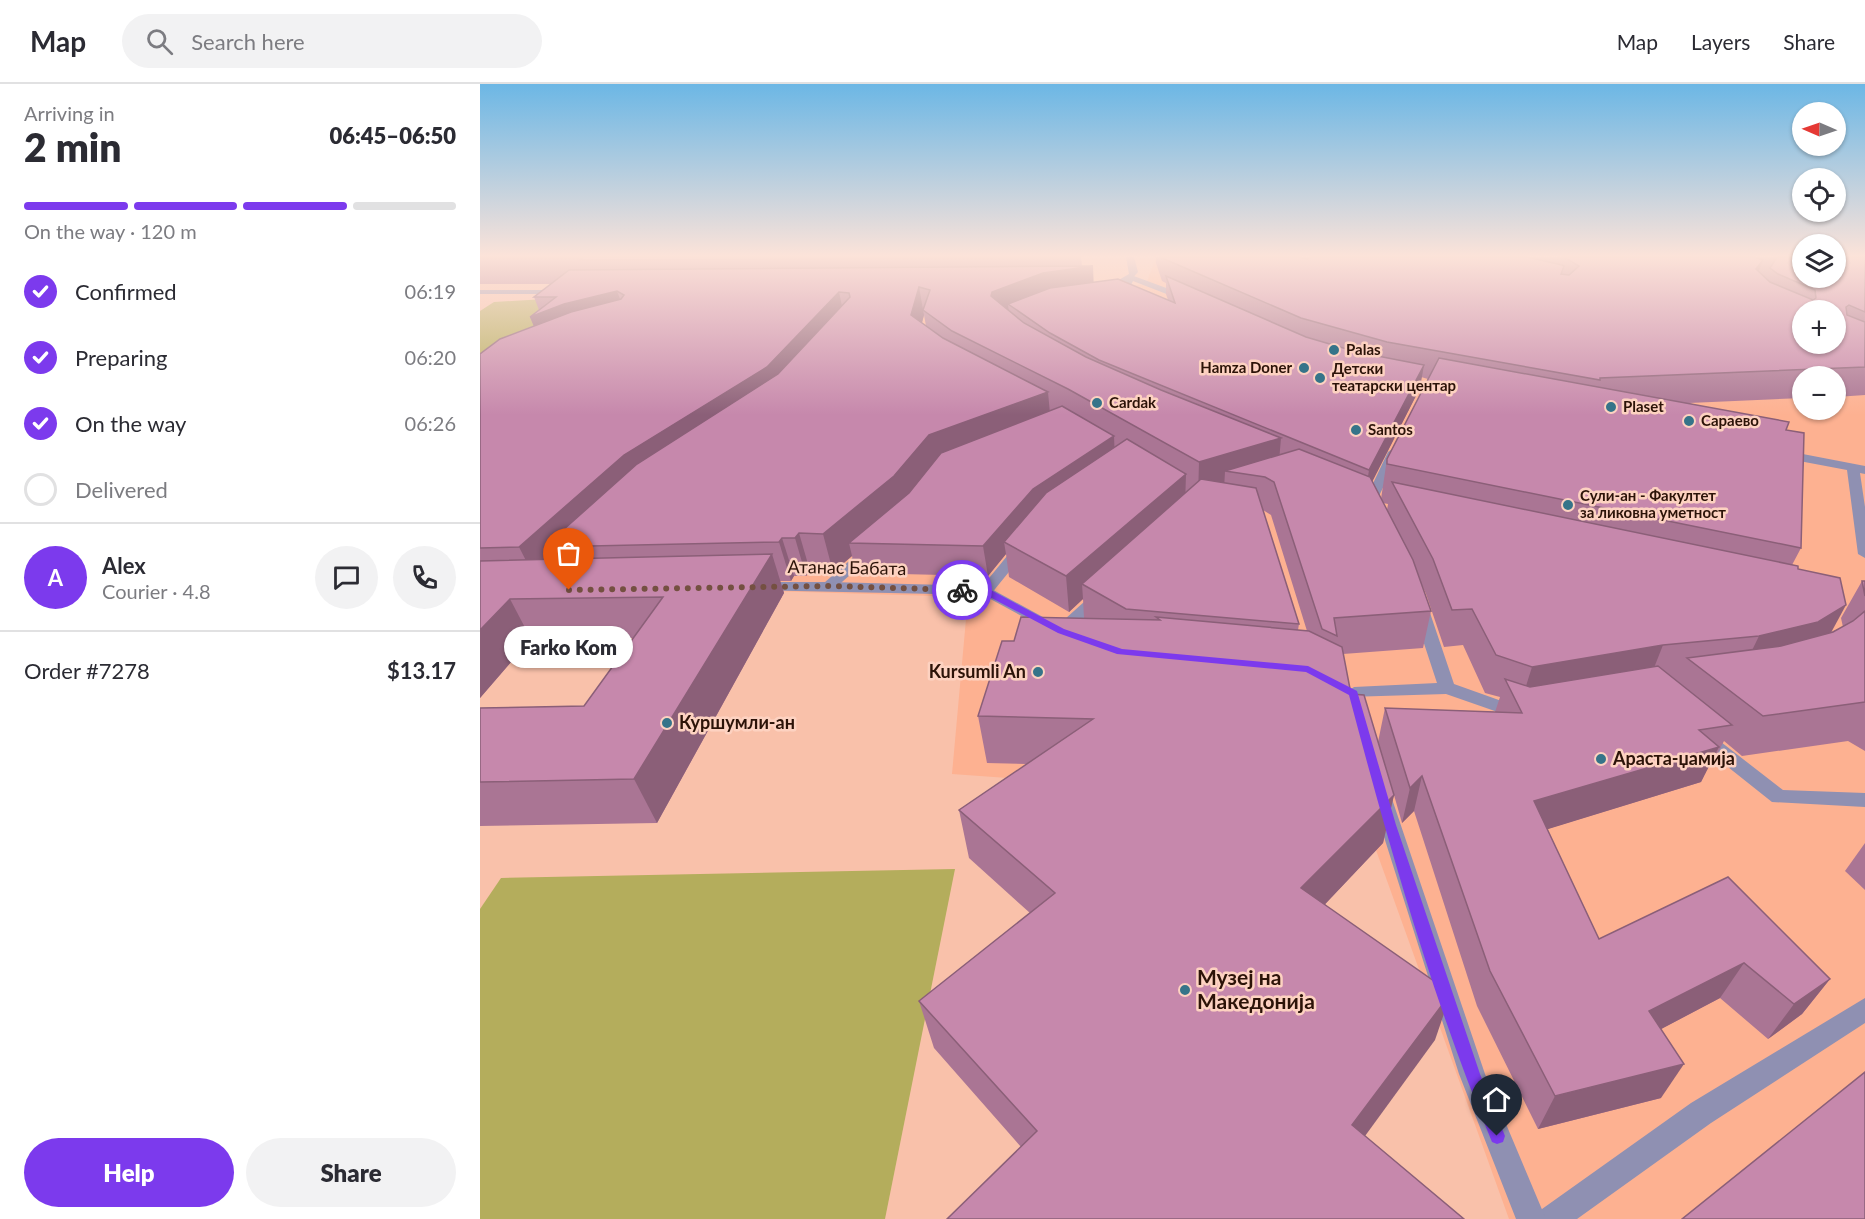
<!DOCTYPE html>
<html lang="en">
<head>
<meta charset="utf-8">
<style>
  body { margin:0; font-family:Lato,sans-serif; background:#f2f2f3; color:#2b2b33; height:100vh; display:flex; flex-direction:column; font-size:22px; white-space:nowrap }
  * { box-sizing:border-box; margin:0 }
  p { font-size:20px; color:#7c7c81 }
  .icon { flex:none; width:33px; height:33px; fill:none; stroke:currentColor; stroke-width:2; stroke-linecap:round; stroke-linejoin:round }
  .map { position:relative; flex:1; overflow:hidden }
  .panel { display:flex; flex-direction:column; background:#fff; width:480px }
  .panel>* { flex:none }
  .needle { width:39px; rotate:272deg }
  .buttons { position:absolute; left:1312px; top:18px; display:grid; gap:12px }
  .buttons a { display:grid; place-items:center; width:54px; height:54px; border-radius:50%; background:#fff; box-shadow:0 2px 4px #0004; font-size:30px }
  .pin { position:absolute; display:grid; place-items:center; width:51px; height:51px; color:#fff; margin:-62px -26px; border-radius:50% 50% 50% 0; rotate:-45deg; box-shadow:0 0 6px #0007 }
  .pin .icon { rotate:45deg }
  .courier { position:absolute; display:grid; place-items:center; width:60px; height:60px; margin:-30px; border:4px solid #7c3aed; border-radius:50%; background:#fff; color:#222; box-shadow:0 2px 8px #0007 }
  .bubble { position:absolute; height:42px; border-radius:21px; background:#fff; box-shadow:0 2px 4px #0004; font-size:20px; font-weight:800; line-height:42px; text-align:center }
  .overview em { font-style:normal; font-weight:800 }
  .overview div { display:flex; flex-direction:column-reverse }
  .overview { display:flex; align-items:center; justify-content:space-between; height:102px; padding:0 24px }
  h1 { font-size:39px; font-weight:800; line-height:45px }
  .bar { display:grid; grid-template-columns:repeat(4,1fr); gap:9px 6px; align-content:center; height:72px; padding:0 24px }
  .bar i { height:8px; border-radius:4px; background:#e1e1e2 }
  .bar .active { background:#7c3aed }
  .bar p { grid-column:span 4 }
  .line { display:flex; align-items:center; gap:15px; padding:0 24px; border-top:2px solid #e1e1e2 }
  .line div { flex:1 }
  .round { display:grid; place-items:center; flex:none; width:63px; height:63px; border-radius:32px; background:#f2f2f3 }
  ol { padding:0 24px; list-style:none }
  li { display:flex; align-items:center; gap:18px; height:66px }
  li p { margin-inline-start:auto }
  li .icon { padding:6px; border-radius:50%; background:#7c3aed; color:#fff; stroke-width:4 }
  li:last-child { color:#7c7c81 }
  li i { width:33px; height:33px; border:3px solid #e1e1e2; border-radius:50% }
  .primary-button { display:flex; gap:12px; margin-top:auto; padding:12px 24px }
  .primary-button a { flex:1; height:69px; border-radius:36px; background:#7c3aed; color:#fff; font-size:24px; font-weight:800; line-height:69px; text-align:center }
  .primary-button a+a { background:#f2f2f3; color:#2b2b33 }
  header { display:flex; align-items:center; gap:36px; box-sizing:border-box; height:84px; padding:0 30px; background:#fff; border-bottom:2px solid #e1e1e2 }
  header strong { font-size:28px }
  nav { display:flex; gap:33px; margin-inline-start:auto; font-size:21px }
  .search { width:420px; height:54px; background:#f2f2f3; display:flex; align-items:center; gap:15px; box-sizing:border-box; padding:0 21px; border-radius:33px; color:#7c7c81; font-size:22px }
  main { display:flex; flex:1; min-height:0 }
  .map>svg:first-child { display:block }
  .built { fill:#fdb191; fill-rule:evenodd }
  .green { fill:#b4ad5c }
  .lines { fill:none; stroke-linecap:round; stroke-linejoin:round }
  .pedestrian { fill:#8f90b2; fill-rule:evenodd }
  .minor { fill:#8f90b2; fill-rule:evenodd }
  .wall { fill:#aa7594; fill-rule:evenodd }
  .shaded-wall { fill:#8b5f78 }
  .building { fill:#c688ac; stroke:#8b5f78; stroke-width:1.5; fill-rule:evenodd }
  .route { fill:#7c3aed }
  .done { stroke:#745041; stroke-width:6; stroke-dasharray:0 10.8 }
  .poi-dot { fill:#367489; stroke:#fdd2c1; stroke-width:2 }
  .labels { text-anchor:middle; stroke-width:5; stroke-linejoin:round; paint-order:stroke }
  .far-poi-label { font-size:15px; font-weight:bold; fill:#2c1308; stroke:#fdd2c1; text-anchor:start }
  .street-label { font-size:18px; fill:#2c1308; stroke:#fdd2c1 }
  .poi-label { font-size:18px; font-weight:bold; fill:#2c1308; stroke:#fdd2c1; text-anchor:start }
  .near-poi-label { font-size:21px; font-weight:bold; fill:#2c1308; stroke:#fdd2c1; text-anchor:start }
</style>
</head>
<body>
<header>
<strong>Map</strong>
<div class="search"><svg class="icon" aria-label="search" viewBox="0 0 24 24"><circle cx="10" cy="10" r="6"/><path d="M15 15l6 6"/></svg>Search here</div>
<nav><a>Map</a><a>Layers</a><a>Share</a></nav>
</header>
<main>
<section class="panel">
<div class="overview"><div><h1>2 min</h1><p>Arriving in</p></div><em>06:45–06:50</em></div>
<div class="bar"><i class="active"></i><i class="active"></i><i class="active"></i><i></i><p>On the way · 120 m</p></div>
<ol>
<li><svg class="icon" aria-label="check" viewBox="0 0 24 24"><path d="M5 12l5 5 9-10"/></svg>Confirmed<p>06:19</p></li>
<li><svg class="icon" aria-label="check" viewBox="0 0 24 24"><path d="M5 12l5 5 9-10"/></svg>Preparing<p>06:20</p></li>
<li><svg class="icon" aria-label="check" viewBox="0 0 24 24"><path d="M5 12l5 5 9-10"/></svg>On the way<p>06:26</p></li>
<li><i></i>Delivered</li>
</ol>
<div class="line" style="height:108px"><b class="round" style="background:#7c3aed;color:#fff">A</b><div><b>Alex</b><p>Courier · 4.8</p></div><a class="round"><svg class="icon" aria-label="chat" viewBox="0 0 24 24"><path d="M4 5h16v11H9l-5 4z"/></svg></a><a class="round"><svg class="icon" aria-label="phone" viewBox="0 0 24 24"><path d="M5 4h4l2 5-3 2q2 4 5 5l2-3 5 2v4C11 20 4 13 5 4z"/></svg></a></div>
<div class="line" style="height:78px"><div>Order #7278</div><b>$13.17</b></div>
<div class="primary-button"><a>Help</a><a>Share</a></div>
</section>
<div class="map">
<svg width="1385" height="1135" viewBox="0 0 1385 1135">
  <rect width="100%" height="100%" fill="#f9c1aa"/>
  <path class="built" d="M676,173h647v21h33l29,-21v962h-356l-150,-416 -407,-29 16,-177 -436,-13 331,-293 249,-3 34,-4zM1323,226h33v34h-33zM1323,292h33v34h-33z"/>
  <g class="green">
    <path d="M98,213l-9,8 -89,70v-64l14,-9z"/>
    <path d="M475,785l-70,350h-405v-310l21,-31z"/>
  </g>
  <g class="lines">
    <g class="pedestrian">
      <path d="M651,191l57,21 1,2 -7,2 -49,-19 -7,14 -19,1v-4l13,-1z"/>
      <path d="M914,364l6,4 -21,44 -1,15h-10l-1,-15 21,-44z"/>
      <path d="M1302,366l83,16v8l-5,-1 5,34v51l-7,-4 -11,-84 -69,-13v-6z"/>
      <path d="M541,460l5,1 2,3 -2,3 -35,43h-10l-3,-3 3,-3 35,-43z"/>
      <path d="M390,462l7,4 -2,3 -41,36h-10l-2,-3 2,-3 41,-36z"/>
      <path d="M619,507l8,5 -3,3 -37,35h-12l-2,-3 2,-3 39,-35z"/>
      <path d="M940,518l8,5 26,77 70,25 3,4 -3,4h-12l-66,-23 -98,3 -3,-4 9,-6 83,-4 -25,-76z"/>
      <path d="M1221,646l7,2 75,58 82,3v14l-93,-5 -78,-62 -2,-4 2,-4z"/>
      <path d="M1385,914v25l-154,100 -134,96h-40l5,-10 149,-106z"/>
    </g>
    <g class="minor">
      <path d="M646,173h8l4,15c-9,12 -24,17 -39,16v-4l18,-3 12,-7z"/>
      <path d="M0,206h83l4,2 -4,2h-83z"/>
      <path d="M280,498h69l157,4 77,42 -8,5 -6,-2 -66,-36 -228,-5 -3,-3z"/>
      <path d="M902,708l7,2 3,5 93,275 61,145h-30l-57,-145 -87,-275 3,-5z"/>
    </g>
  </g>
  <g class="wall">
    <path d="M0,173h601l1,9h11v16l75,18 -2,-6v-11l-4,-2 -6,-18v-6h709v138l-29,2v-21h-33v22l-114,5 97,27 15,118 -9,17 6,4 33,63 12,-5 -2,-9 21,-37h3v170l-17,-10 -106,15 -18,-15 -10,19 -3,1 -10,21 -154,47 52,110 129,-62 102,102 -28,35 -34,25 -48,-41 -59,31v69l-123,31 -61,-123 -63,-195 -12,12 -8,-28 -11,48 -58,61 110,136 -414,107 -87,-99 -15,-47 111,-88 -61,-55 -10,-48 68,-46 -40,-1 -9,-47 36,-75 70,-23 -1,-19 -14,13 -60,-35 -3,-23 -18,22 -132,-3 -4,-17 -19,16 -23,-1 -4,5h-12l-3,5h-11l4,12 -127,230 -177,3v-118l104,-2 49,-68 -102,1 -51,59v-344l54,-28 -4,-9 9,-7 -5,-13 17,-13h-71zM444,231l2,11 -4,-3zM941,293l7,2 -41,80 -6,40 -9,-18 48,-93zM903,419l5,1 -1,6zM783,426l8,5 36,116 -9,-1 1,-6zM942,501l4,9 18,53 19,-2 22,48 15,4 -5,15 -110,-4 -7,34 -27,-48 -8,-40 80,-6 8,-37z"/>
    <path d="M1385,759v47l-20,-19z"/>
  </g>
  <g class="shaded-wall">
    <path d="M1283,176l-9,24 2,-15z"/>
    <path d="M613,182l1,26 -86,12 1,10 -18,-18 1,-4 51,-19z"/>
    <path d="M439,203l5,28 -8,29 -5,-29z"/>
    <path d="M137,207l10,27 -85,28 -12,-29 34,-13z"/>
    <path d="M359,208l6,28 -69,78 -232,149 12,23 -17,16 -20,-39 105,-92z"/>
    <path d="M944,281l-4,23 -55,108 4,-26z"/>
    <path d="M568,308l3,33 -202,118 3,13 -19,16 -10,-38 106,-99z"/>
    <path d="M634,352l1,27 -111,79 2,12 -18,22 -5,-30 50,-57z"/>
    <path d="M801,354l-3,35 -53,-2 -1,19 -26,8 1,-36z"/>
    <path d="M706,390l-1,32 -103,78 1,15 -14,13 -3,-36z"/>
    <path d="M319,449l11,38 -4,5 -11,-38z"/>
    <path d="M302,454l12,38 -3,5 -12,-39z"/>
    <path d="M292,470l12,39 -127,230 -23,-44z"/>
    <path d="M30,515l21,40 -51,59v-68z"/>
    <path d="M1366,521l-20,37 -85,31 18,-37z"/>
    <path d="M1183,561l-15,38 -128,22 12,-38z"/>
    <path d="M1239,663l-18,35 -179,55 12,-36z"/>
    <path d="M942,692l-8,35 -12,12 8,-35z"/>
    <path d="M914,711l-11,48 -88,93 6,-48z"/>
    <path d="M1264,879l-24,35 -91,48 20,-35z"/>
    <path d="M1350,895l-28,35 -34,25 26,-35z"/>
    <path d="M971,909l-16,47 -94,129 11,-44z"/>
    <path d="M1204,980l-23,34 -123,31 17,-33z"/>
  </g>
  <g class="building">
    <path d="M0,173h601l-502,3 4,-2h-103z"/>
    <path d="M681,173h138l8,2 5,-2h215l35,8 2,1 -3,8 8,1 10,-9 -15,-9h190l9,3 -7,9 14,13 43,18 3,-2 -1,-8 -37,-16 -8,-6 7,-11h26v21h33v-21h29v55l-16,-7 -3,2 1,8 18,7v45l-265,11v2l-213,-38 -86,-24 -139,-60zM1323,226h33v34h-33z"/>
    <path d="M613,182l-50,7 -51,19 -1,4 33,27 62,34 75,33 120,48 -82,24 -131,-73 -116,-58 -29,-21 7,-20 -11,-3 -8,28 32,23 105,54 -119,43 -35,41 -71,58 -24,-1 -4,5h-13l-3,4 -235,5 93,-83 141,-90 72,-77 -1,-4 -10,-1 -72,75 -143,88 -105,92 -39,1v-194l20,-15 71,-27 50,-13 3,-4 -7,-4 -53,13 -34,13 26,-20h-22l35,-27z"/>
    <path d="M686,192l140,61 51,15 67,13 -55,105 -270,-110 -49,-27 -42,-29 42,-16 68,-9 57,24z"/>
    <path d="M959,274l350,64 -3,8 18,3 -3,115 -414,-84v-5z"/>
    <path d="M582,322l52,30 -81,53 -50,57 -134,-3 60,-50 32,-40z"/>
    <path d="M647,355l59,35 -120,102 -62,-34 42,-49z"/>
    <path d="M819,365l71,28 43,83 18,51 -97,7 3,18 -15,-7 -48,-147 -9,-5 -40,-6z"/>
    <path d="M721,395l55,9 43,136 -173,-15 -44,-25z"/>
    <path d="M912,398l406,84v3l42,9 6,27 -28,17 -59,14 -96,9 -131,22 -36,-12 -24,-46 -20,1 -19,-51z"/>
    <path d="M292,470l-138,225 -154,3v-74l104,-2 79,-109 -153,2 -30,31v-69z"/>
    <path d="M1382,497h3v15z"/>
    <path d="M1385,527v91l-102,14 -76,-58 94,-12 52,-14 20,-11z"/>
    <path d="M541,533l139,3 -4,-3 153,14 33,16 9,47 13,1 30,100 -93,93 150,105 -99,132 112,94h-517l90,-88 -118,-130 136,-108 -96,-83 134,-91 -115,-3 24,-75h12z"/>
    <path d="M1178,582l74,59 -33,5 20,17 -185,54 65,138 129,-62 102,102 -36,25 -50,-41 -95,48 35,53 -129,32 -65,-125 -68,-195 -12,12 -25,-80 137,5 -17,-34 25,8z"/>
    <path d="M1385,988v147h-183z"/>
  </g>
  <linearGradient id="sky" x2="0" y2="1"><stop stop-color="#6cb7e5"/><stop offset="0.52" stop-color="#fce3d9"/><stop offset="1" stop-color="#fce3d9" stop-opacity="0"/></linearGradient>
  <rect width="1385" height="331" fill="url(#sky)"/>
  <path class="route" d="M479,504l30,1 75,40 58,20 186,17 49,25 39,134 84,249 25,62 -2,6 -6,2 -5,-2c-60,-144 -103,-296 -143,-447l-43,-23 -189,-18 -59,-21 -74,-39 -22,-1 -3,-1z"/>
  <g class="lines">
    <path class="done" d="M89,506l260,-4 133,4"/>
  </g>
  <g class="poi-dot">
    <circle cx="854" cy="266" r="6"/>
    <circle cx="824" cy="284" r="6"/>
    <circle cx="840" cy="294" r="6"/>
    <circle cx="617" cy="319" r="6"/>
    <circle cx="1131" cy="323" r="6"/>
    <circle cx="1209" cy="337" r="6"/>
    <circle cx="876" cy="346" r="6"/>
    <circle cx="1088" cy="421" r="6"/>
    <circle cx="558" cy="588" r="6"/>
    <circle cx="187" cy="639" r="6"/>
    <circle cx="1121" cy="675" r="6"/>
    <circle cx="705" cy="906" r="6"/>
  </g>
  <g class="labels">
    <g class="far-poi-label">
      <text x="866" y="271">Palas</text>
      <text x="812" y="289" text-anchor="end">Hamza Doner</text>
      <text x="852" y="290">Детски<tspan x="852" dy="17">театарски центар</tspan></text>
      <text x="629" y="324">Cardak</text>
      <text x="1143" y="328">Plaset</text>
      <text x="1221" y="342">Сараево</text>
      <text x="888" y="351">Santos</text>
      <text x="1100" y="417">Сули-ан - Факултет<tspan x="1100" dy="17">за ликовна уметност</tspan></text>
    </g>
    <g class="street-label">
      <text transform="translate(367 484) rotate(1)" y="6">Атанас Бабата</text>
    </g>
    <g class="poi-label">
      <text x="546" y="594" text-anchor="end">Kursumli An</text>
      <text x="199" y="645">Куршумли-ан</text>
      <text x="1133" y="681">Араста-џамија</text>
    </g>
    <g class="near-poi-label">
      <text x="717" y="901">Музеј на<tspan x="717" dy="24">Македонија</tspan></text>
    </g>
  </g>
</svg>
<div class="buttons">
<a><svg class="needle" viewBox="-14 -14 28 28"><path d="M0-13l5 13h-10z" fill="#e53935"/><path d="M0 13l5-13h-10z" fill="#7c7c81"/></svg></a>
<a><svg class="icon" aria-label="locate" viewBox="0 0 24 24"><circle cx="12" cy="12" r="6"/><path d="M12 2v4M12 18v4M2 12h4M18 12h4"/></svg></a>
<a><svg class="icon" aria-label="layers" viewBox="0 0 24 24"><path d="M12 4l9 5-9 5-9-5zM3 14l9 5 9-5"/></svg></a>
<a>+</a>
<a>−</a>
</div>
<div class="pin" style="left:89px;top:506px;background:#ea580c"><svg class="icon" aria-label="bag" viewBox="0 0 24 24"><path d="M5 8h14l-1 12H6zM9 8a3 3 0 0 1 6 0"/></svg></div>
<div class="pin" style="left:1017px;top:1052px;background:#1f2937"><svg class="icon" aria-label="home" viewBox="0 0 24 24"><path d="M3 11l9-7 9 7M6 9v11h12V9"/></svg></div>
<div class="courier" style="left:482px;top:506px"><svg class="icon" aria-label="bike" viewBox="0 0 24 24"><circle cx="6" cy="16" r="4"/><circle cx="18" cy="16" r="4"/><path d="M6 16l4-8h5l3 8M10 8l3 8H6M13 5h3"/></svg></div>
<div class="bubble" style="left:24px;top:542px;width:129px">Farko Kom</div>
</div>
</main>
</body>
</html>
